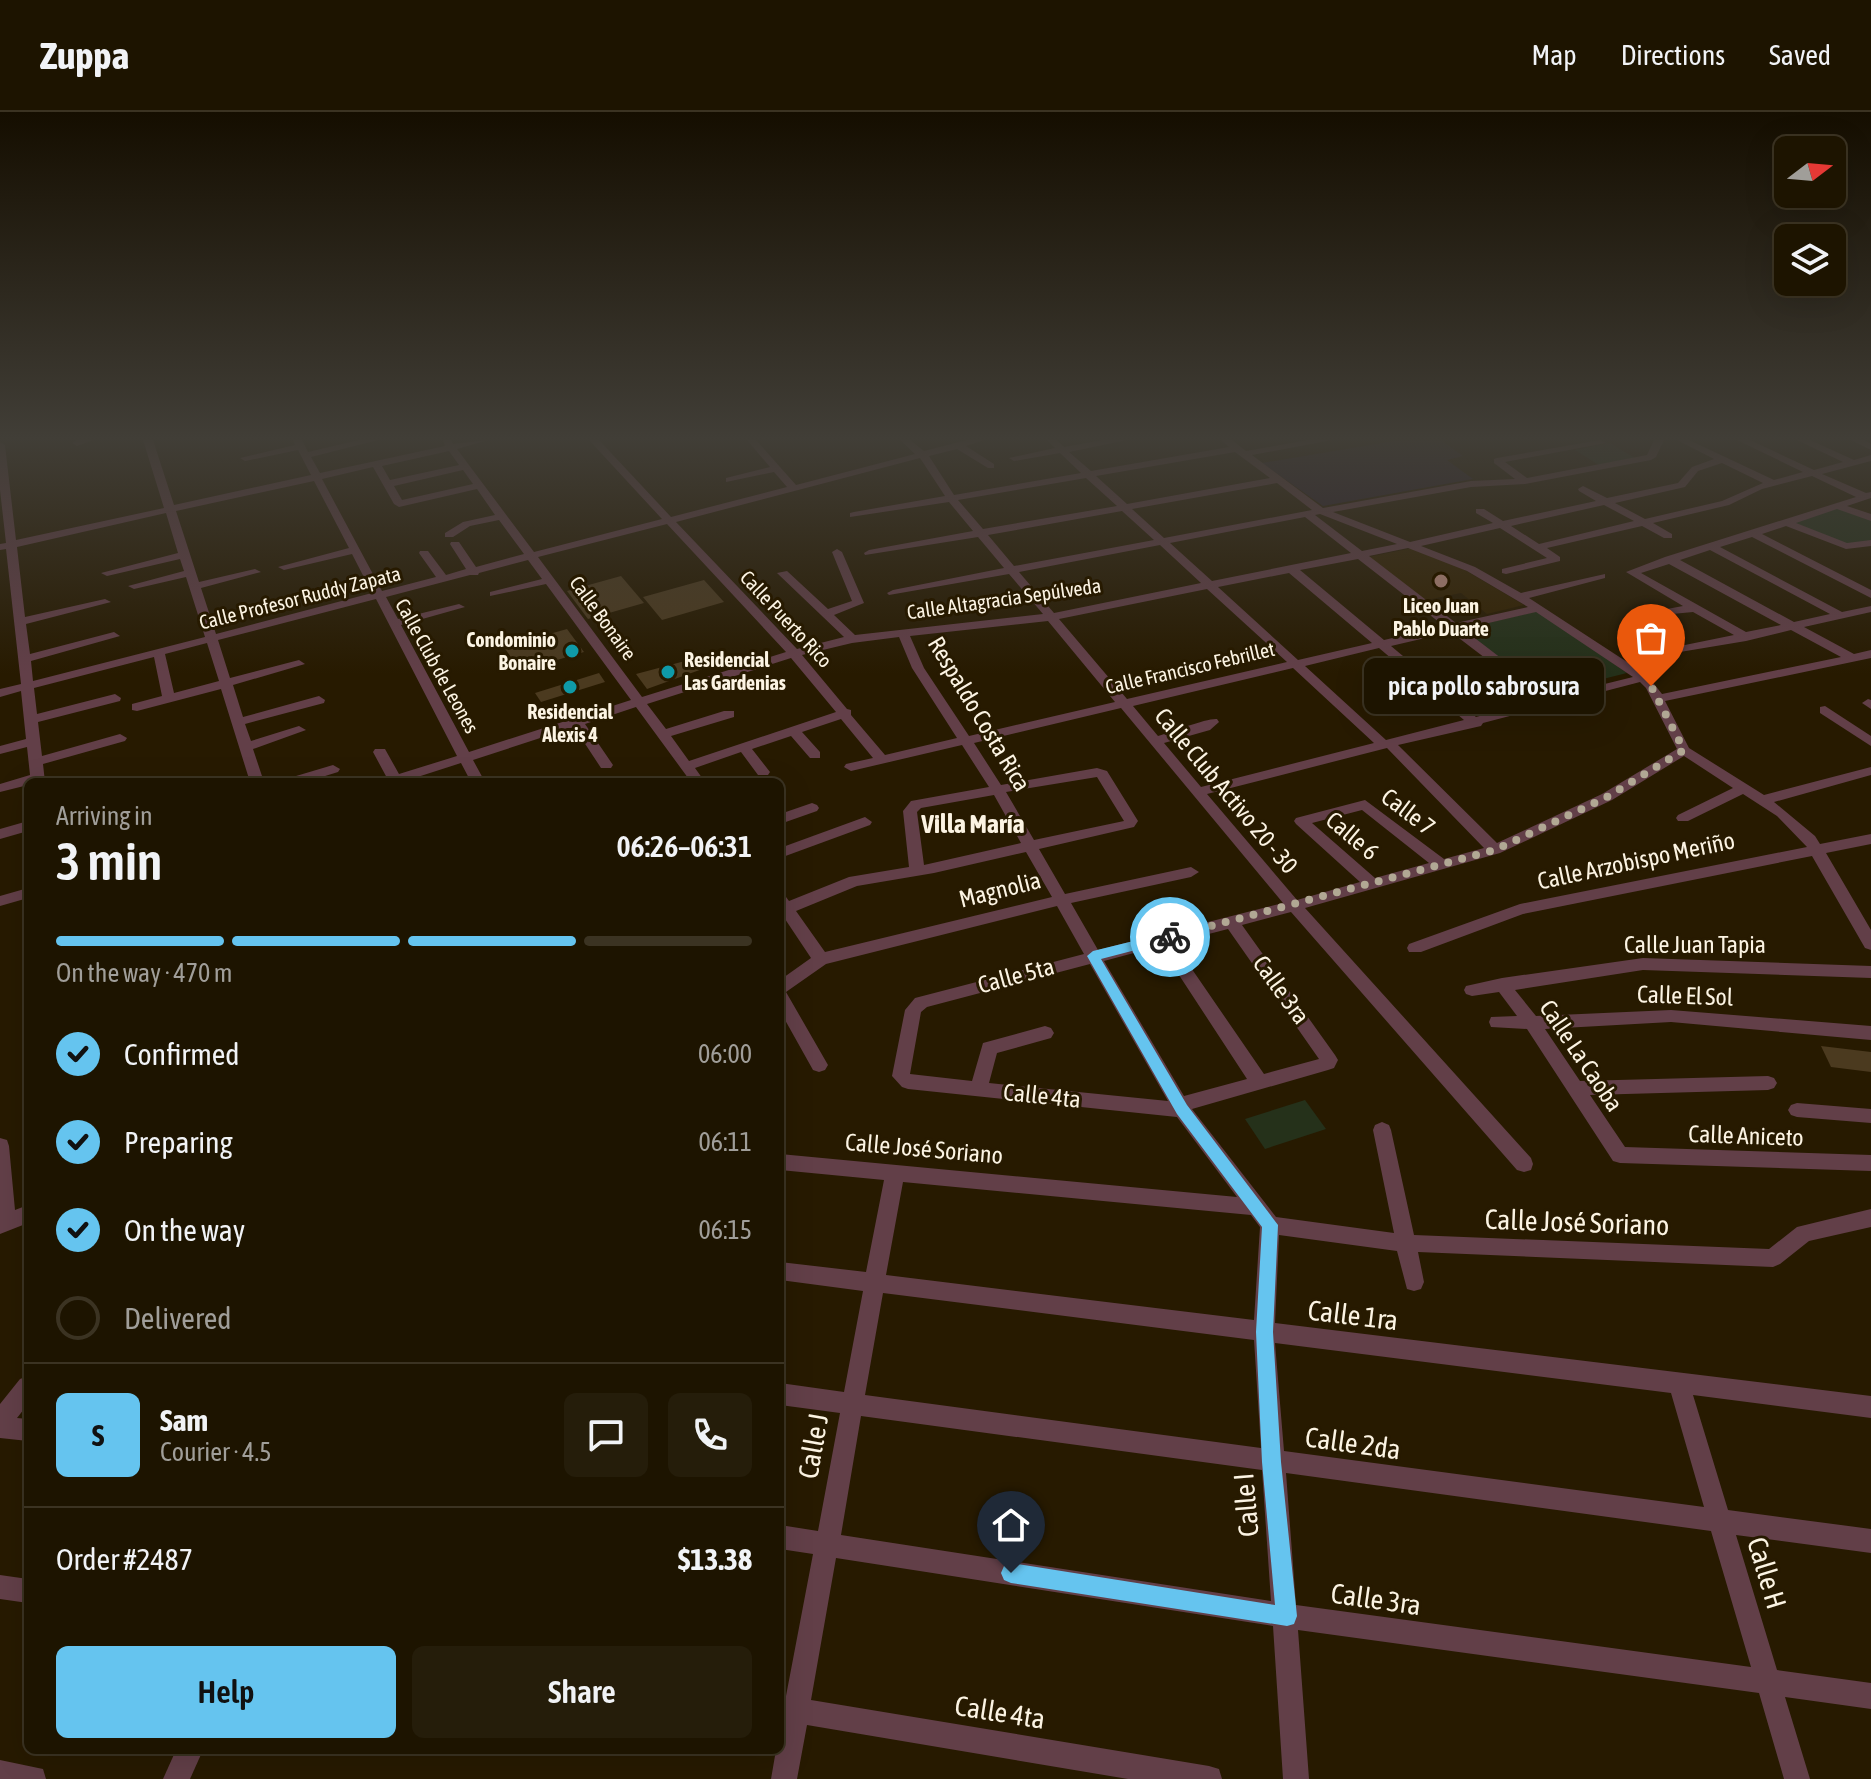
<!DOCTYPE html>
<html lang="en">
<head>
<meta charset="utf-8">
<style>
  body { margin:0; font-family:"Asap Condensed",sans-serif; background:#251d0a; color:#f1f3f6; height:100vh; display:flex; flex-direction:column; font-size:30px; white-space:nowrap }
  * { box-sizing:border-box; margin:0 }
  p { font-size:26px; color:#a09e99 }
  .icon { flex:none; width:44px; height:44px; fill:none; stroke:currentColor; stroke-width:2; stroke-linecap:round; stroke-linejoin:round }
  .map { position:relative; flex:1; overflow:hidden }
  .drawer { position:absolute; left:24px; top:666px; width:760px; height:976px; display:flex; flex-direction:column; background:#1d1400; border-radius:12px; box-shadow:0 8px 32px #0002,0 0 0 2px #3b3322 }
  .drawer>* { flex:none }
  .needle { width:52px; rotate:74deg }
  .controls { position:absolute; left:1774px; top:24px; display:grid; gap:16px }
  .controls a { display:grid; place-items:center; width:72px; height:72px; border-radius:12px; background:#1d1400; box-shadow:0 8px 32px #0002,0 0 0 2px #3b3322; font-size:40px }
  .pin { position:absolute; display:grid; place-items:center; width:68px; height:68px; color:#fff; margin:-82px -34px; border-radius:50% 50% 50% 0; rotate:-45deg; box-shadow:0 0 8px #0007 }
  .pin .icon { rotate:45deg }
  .courier { position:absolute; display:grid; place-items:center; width:80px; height:80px; margin:-40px; border:6px solid #65c4ef; border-radius:50%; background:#fff; color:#222; box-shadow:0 2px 10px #0007 }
  .bubble { position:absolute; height:56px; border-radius:12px; background:#1d1400; box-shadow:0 8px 32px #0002,0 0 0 2px #3b3322; font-size:26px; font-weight:600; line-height:56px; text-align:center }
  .overview em { font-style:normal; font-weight:600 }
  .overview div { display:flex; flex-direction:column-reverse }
  .overview { display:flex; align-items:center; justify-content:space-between; height:136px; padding:0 32px }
  h1 { font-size:52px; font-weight:600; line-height:60px }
  .bar { display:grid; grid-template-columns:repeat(4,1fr); gap:12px 8px; align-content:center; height:96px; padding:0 32px }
  .bar i { height:10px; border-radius:6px; background:#3b3322 }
  .bar .active { background:#65c4ef }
  .bar p { grid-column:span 4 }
  .line { display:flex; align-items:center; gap:20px; padding:0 32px; border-top:2px solid #3b3322 }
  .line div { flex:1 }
  .round { display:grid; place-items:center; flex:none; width:84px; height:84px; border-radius:12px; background:#251d0a }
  ol { padding:0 32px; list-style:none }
  li { display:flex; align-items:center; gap:24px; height:88px }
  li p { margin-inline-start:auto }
  li .icon { padding:8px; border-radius:50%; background:#65c4ef; color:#111; stroke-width:4 }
  li:last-child { color:#a09e99 }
  li i { width:44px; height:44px; border:4px solid #3b3322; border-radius:50% }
  .button { display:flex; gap:16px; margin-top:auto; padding:16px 32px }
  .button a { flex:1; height:92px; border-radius:12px; background:#65c4ef; color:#111; font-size:32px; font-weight:600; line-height:92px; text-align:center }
  .button a+a { background:#251d0a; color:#f1f3f6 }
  header { display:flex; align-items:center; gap:48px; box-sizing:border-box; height:112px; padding:0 40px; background:#1d1400; border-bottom:2px solid #3b3322 }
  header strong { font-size:38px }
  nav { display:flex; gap:44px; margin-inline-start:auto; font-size:28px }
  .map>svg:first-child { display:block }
  .industrial { fill:#2a1e2c }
  .built { fill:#322100 }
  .green { fill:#25311a }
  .building { fill:#4b3a1f }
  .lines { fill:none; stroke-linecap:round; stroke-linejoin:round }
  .minor { fill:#623f48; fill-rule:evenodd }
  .route { fill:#65c4ef }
  .done { stroke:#b1a894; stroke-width:8; stroke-dasharray:0 14.4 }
  .education-dot { fill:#8d6e63; stroke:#271a00; stroke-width:3 }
  .culture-dot { fill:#0f9aa8; stroke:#271a00; stroke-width:3 }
  .labels { text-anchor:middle; stroke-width:6; stroke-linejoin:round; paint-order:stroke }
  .far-street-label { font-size:20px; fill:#fcf4e3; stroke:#271a00 }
  .far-poi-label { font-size:20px; font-weight:bold; fill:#fcf4e3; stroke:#271a00 }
  .street-label { font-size:24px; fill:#fcf4e3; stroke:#271a00 }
  .neighbourhood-label { font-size:26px; font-weight:bold; fill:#fcf4e3; stroke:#271a00 }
  .near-street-label { font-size:28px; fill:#fcf4e3; stroke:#271a00 }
</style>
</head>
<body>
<header>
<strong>Zuppa</strong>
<nav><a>Map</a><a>Directions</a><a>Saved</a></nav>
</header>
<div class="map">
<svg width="1871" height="1667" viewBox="0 0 1871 1667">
  <rect width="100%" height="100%" fill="#271a00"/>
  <path class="industrial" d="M1400,328h41l22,16 -16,4 26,19 -150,27 -61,-43z"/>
  <path class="built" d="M1413,436l50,21 61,36 -37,9 -26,-21 -39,8 -54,-44z"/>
  <g class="green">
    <path d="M1610,331l25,15 -36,7 -24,-15z"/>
    <path d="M1836,395l35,13v22l-23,3 -55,-22z"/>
    <path d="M1538,499l89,62 -84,21 -85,-64z"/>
    <path d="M1305,988l21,29 -61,20 -20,-30z"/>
  </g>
  <g class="building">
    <path d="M621,464l23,27 -56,16 -21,-28z"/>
    <path d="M704,468l20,22 -62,18 -19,-23z"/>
    <path d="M567,517l17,23 -64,19 -16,-24z"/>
    <path d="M700,545l8,10 -61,22 -11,-15z"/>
    <path d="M599,561l6,9 -64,20 -6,-9z"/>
    <path d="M1821,934l50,6v20l-40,-5z"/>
  </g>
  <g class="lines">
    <g class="minor">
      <path d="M76,328h17l-16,6 -5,-3z"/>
      <path d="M143,328h10l21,65 137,-30 -13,-25 -53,11 -5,-3 55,-13 -2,-5h9l6,12 51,-12h19l-67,17 9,16 125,-27 -2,-6h8l2,4 35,-4 -31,9 77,103 128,-33 -73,-79h10l72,77 116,-30 -13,-15 -48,10v-4l44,-11 -23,-27h9l40,45 119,-31 -15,-14h10l14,11 43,-11h17l-18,6 28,18v4h-6l-31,-19 -28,7 25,39 127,-22 -21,-20 -46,8 -5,-3 46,-10 -8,-8h10l7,7 39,-7h24l-58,12 22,19 138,-24 -8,-7h11l14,11 62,-11h24l-80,15 71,53 148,-27 44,-2 -21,-16v-4l3,-1 103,-18 6,3 -101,19 22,16 120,-23 7,-15h10l-8,17 -5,3 -126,24 -54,3 -138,25 77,30 83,-19 -17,-10v-4h8l19,12 93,-20 -17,-10 -1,-2 5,-3 24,12 71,-15 14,-16 22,-8 -37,-19h12l85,40 29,-8 -66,-32h13l64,30 29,-8 -46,-22h13l44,20 17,-5v6l-49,13 44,19 5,-1v6l-24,8 24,8v7l-34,-12 -41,14 51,20 24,-3v6l-25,3 -60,-23 -24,8 109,56v8l-119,-61 -32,10 122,65 29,-6v6l-67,15 50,27 17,-4v8l-206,43 24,47 75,47 107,-28v8l-97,27 41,34 5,8 51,-10v10l-45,9 45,77v20l-6,-2 -53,-92 -289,58 -102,38h-12l-2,-4 2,-4 111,-40 287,-57 -30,-31 -34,-22 -55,27h-10l-2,-3 2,-3 55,-27 -49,-32 -72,44 -112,53 -195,55 226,250 2,6 -2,6 -7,2 -7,-2 -226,-258 -49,13 93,130 3,5 -4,8 -6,2 -136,39 84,108 118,16 -21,-103 2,-5 7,-3 7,3 2,5 23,105 355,14 28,-22 74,-18v18l-62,14 -29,23 -7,3 -355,-15 6,30 -3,7 -7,2 -7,-2 -10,-38 -118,-16 -4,88 596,73v22l-178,-23 35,115 143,19v24l-135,-18 41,135 94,13v26l-86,-12 25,82h-26l-25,-86 -461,-63 11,149h-26l-10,-153 -437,-68 -25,142 398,66 10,3 3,10h-94l-321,-54 -10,54h-26l5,-29h4v-55l6,1 27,-142 -33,-5v-24l38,6 22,-118 -60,-8v-22l64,9 19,-101 -83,-11v-18l86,10 18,-92 -104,-10v-16l457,43 -60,-80 -269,-28 -6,-2 -10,-11 13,-66 10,-12 169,-44 -27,-48 -231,58 -40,28 42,73 -3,5 -6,2 -6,-2 -33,-59v-31l31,-22 -28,-42h-3v-20l6,1 3,4 60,-24 60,-10 -6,-56 8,-10 78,-14 -27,-42 -111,26 -7,-4 2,-3 27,-6 -32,-39 -39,13 18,20v6h-10l-19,-22 -39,13 18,23 -2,3h-10l-17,-23 -46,16 10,14h-14l-55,-75 -51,17 28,41 -2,3h-10l-27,-41 -101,33 12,22h-14l-10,-19 -59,19h-21l6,-4 -14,-26 2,-3h10l14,25 58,-18 -81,-157 -158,41 12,38 69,-18 6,4 -72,21 10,32 76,-21 6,4 -1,3 -79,21 6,17 48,-15 7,4 -53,19 11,33h-14l-29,-93 -84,22 -5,-1v-6l30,-8 -8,-39 -120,31 3,26 78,-20 6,4 -1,3 -82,21 4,34 78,-22 7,4 -2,3 -82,23 2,18h-17v3l-28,7v-8l30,-9 -3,-28 -27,7v-8l26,-7 -5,-48 -21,6v-8l21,-5 -15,-135 -6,1v-6l6,-1 -6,-53v-48l5,3 11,95 148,-32zM449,339l10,14 -69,15 -8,-14zM1235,340l35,26 -143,26 -31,-28zM920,346l25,38 -91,16 -4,1v4l99,-15 24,29 -104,19 -5,3 1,2 113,-18 26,31 -111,22 -6,3 2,2 120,-21 34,40 -188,21 -21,-20 30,-12 -22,-51 -5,-3 -5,3 20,49 -24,8 -41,-38 -10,2 67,64 -47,12 -121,-127zM1722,351l41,20 -41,18 -77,18 -30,-16 70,-16 13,-16zM373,355l21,37 5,3 78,-18 18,26 -32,7 -18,11v4h8l17,-11 29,-6 25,34 -48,13 -17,-25h-8l-1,2 16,25 -20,6 -18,-24h-8l-1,2 17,24 -54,14 -60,-112zM463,358l10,14 -71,16 -8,-14zM1812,364l44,21 -191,60 -39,15 57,34 -32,6v4l42,-4 41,23 -54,11v6l66,-11 45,-11 50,27 -179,37 -15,-19 -118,-77 76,-20v-4l-84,19 -46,-26 -54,-21 79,-18 47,30 -45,11v4l4,1 54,-13v-4l-13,-9 95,-22 22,12h8v-4l-19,-11 76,-18 33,-16zM1086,366l31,28 -134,23 -25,-29zM314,369l35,67 -71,19 6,3 68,-16 20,39 -156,41 -15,-46 60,-16 -6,-3 -56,13 -23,-71zM1277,371l35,27 -148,28 -32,-29zM1604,393l30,16 -95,23 -28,-18zM1122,399l32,29 -140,26 -26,-31zM166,401l12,40 -77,20 6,3 73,-17 4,12 -56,15 6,3 52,-12 19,60 -172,44 -2,-20 89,-25 -6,-4 -84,22 -4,-30 85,-22 -6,-3 -80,18 -8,-70zM1320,402l77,30 -35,7 -47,-36zM1305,405l46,36 -139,28 -42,-38zM667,412l119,128 -144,45 -104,-140zM1160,433l41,38 -147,30 -35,-41zM1408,436l59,23 61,36 -72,16 -87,-67zM1710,438l120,64 -36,8 -114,-62zM1358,447l86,67 -60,14 -84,-70zM528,448l14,19 -52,13v4l56,-12 85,116 -162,52 -68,-127 64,-18 -6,-3 -61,15 -12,-22 84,-22h8l1,-2zM1669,452l112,61 -35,7 -105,-59zM1289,461l83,70 -74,17 -80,-73zM1207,477l80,73 -160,37 -68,-80zM1536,500l97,65 -81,20 -89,-68zM1048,509l67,81 -146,34 -45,-68 -14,-32zM1451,520l89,68 -64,17 -85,-71zM899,525l13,31 45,70 -72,17 -34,-40v-5l-4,-1 -45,-54 50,-12zM207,531l12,38 -45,12 -9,-39zM1379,536l85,72 -78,20 -81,-74zM791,546l45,54 -147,49 -18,-25 63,-19v-6h-10l-58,18 -19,-25zM1293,556l81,75 -173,44 -37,-44 46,-13 9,-8 -2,-3c-10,-1 -46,13 -59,17l-25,-30zM1640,570l6,6 31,61 -75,45 -105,49 -99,-98 83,-19 2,-3zM1121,596l162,195 -185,47 -27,-47 120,-26 8,-5 -8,-5 -126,27 -26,-45 95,-22 4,-6 -31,-50 -10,-3 -96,17 -27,-42zM1387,636l97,100 -40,11 -79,-59 -69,18 -2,3 2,3 64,58 -63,18 -90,-106zM1097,665l27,44 -90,19 -28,-48zM994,683l27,48 -97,22 -7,-53 4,-4zM1362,698l67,53 -54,15 -63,-55zM1026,740l26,45 -227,55 -29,-41 61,-25 77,-13zM1228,817l91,130 -55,15 -90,-131zM1160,834l87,133 -63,17 -80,-135zM1090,852l78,137 -179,-18 8,-30 54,-15 3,-5 -3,-5 -6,-2 -62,17 -11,38 -62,-7 11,-62 6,-5zM903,1070l348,33 9,12 -6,93 -368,-45zM883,1181l371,47 7,108 -396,-53zM1275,1231l396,50 33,114 -420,-56zM861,1304l401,54 9,131 -430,-66zM1286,1361l425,58 40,136 -455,-62z"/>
      <path d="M1851,328h13l7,4v6z"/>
      <path d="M1868,587l3,1v9l-9,-6z"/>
      <path d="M1825,594l46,30v10l-51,-33v-6z"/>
      <path d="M333,653l7,4 -2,3 -32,10h-22l2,-3z"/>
      <path d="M812,691l5,2 2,3 -2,3 -37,13v-10z"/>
      <path d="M865,705l7,5 -2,3 -90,33v-10z"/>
      <path d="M28,709v10l-28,8v-10z"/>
      <path d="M28,776v10l-28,8v-10z"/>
      <path d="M1643,846l228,8v12l-228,-8 -128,20 21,26 135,-6 200,16v14l-200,-18 -126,7 35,52 188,-5 6,2 3,5 -3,5 -6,2 -178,5 35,52 246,8v16l-251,-8 -7,-2 -86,-132 -36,-2 -2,-5 2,-5 26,-1 -18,-24 -27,4 -6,-2 -2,-4 2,-4 36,-8z"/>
      <path d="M1797,991l74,6v14l-74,-6 -6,-2 -3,-5 3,-5z"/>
      <path d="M0,1026l7,2 2,6 6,64 13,-5v18l-28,11z"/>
      <path d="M28,1264v28l-11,14 11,1v22l-28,-3v-34l20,-25z"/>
      <path d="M0,1463l28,4v24l-28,-4z"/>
      <path d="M176,1638h27l-13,29h-27z"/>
      <path d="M0,1648l43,9 3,10h-46z"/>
    </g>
  </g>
  <linearGradient id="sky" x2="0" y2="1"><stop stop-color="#150e00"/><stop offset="0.58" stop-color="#413e37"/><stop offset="1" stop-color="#413e37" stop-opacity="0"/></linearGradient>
  <rect width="1871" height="562" fill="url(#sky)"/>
  <path class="route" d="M1170,820l6,5 -2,3 -73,19 86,146 91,120 -5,107 8,130 16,154 -3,8 -7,2 -276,-43 -7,-3 -3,-7 3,-7 7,-3 264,42 -13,-143 -6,-130 6,-105 -85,-113 -90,-158 6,-5z"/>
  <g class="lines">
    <path class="done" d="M1170,825l325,-87 112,-53 77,-47 -33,-64"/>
  </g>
  <circle class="education-dot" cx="1441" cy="469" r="8"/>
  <g class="culture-dot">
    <circle cx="572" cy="539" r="8"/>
    <circle cx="668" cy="560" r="8"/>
    <circle cx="570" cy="575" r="8"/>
  </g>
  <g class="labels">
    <g class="far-street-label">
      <text transform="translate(300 486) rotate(-14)" y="7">Calle Profesor Ruddy Zapata</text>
      <text transform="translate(1004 487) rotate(-8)" y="7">Calle Altagracia Sepúlveda</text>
      <text transform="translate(603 506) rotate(54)" y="7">Calle Bonaire</text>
      <text transform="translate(786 507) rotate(47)" y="7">Calle Puerto Rico</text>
      <text transform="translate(437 554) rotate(61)" y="7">Calle Club de Leones</text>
      <text transform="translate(1190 556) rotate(-13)" y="7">Calle Francisco Febrillet</text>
    </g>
    <g class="far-poi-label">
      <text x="1441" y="501">Liceo Juan<tspan x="1441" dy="23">Pablo Duarte</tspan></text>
      <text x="556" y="535" text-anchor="end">Condominio<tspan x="556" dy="23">Bonaire</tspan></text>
      <text x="684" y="555" text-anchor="start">Residencial<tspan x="684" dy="23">Las Gardenias</tspan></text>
      <text x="570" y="607">Residencial<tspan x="570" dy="23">Alexis 4</tspan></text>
    </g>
    <g class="street-label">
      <text transform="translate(979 602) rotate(59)" y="8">Respaldo Costa Rica</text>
      <text transform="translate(1226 679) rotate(50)" y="8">Calle Club Activo 20 - 30</text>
      <text transform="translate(1408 700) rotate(37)" y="8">Calle 7</text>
      <text transform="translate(1352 724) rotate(40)" y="8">Calle 6</text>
      <text transform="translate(1636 749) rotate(-12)" y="8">Calle Arzobispo Meriño</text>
      <text transform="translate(1000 778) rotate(-14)" y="8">Magnolia</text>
      <text x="1695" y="841">Calle Juan Tapia</text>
      <text transform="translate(1016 864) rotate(-15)" y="8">Calle 5ta</text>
      <text transform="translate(1281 878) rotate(54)" y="8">Calle 3ra</text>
      <text transform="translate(1685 884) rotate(2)" y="8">Calle El Sol</text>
      <text transform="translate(1581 944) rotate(56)" y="8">Calle La Caoba</text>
      <text transform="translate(1042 984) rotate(6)" y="8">Calle 4ta</text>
      <text transform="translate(1746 1024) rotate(2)" y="8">Calle Aniceto</text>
      <text transform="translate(924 1037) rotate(5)" y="8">Calle José Soriano</text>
    </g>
    <g class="neighbourhood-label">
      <text x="973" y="721">Villa María</text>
    </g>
    <g class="near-street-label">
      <text transform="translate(1577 1110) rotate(2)" y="10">Calle José Soriano</text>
      <text transform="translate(1353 1203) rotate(7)" y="10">Calle 1ra</text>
      <text transform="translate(1353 1331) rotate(8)" y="10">Calle 2da</text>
      <text transform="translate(813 1334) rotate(-80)" y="10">Calle J</text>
      <text transform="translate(1246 1393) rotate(-95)" y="10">Calle I</text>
      <text transform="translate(1767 1461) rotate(73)" y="10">Calle H</text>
      <text transform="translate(1376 1487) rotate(8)" y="10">Calle 3ra</text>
      <text transform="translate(1000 1600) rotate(9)" y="10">Calle 4ta</text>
    </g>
  </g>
</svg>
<div class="controls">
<a><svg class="needle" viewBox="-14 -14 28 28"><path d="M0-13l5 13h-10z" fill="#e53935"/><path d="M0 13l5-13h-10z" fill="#a09e99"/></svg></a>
<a><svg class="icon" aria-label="layers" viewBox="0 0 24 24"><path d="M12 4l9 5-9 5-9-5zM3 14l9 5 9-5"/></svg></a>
</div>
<div class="pin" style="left:1651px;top:574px;background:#ea580c"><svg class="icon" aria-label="bag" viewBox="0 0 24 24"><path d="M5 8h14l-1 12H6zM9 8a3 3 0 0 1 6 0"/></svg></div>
<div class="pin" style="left:1011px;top:1461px;background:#1f2937"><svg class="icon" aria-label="home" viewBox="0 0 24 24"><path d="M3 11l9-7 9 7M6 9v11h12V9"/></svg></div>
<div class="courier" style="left:1170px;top:825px"><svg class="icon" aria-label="bike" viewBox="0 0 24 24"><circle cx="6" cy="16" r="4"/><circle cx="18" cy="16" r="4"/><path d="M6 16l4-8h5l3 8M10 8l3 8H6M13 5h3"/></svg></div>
<div class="bubble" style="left:1364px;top:546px;width:240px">pica pollo sabrosura</div>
<section class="drawer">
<div class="overview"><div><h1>3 min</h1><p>Arriving in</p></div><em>06:26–06:31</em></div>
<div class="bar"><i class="active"></i><i class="active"></i><i class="active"></i><i></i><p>On the way · 470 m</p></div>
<ol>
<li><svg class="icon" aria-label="check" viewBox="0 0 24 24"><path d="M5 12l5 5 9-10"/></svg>Confirmed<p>06:00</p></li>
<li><svg class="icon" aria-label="check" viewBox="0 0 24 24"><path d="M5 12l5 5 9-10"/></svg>Preparing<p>06:11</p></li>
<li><svg class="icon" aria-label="check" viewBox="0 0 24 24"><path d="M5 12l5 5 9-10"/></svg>On the way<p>06:15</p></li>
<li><i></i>Delivered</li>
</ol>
<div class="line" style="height:144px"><b class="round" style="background:#65c4ef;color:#111">S</b><div><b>Sam</b><p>Courier · 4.5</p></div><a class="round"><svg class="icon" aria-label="chat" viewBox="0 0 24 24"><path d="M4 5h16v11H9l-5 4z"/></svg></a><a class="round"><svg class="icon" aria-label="phone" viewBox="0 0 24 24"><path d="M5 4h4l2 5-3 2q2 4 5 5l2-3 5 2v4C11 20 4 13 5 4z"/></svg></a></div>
<div class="line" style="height:104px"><div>Order #2487</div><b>$13.38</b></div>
<div class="button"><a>Help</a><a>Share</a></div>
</section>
</div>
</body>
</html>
